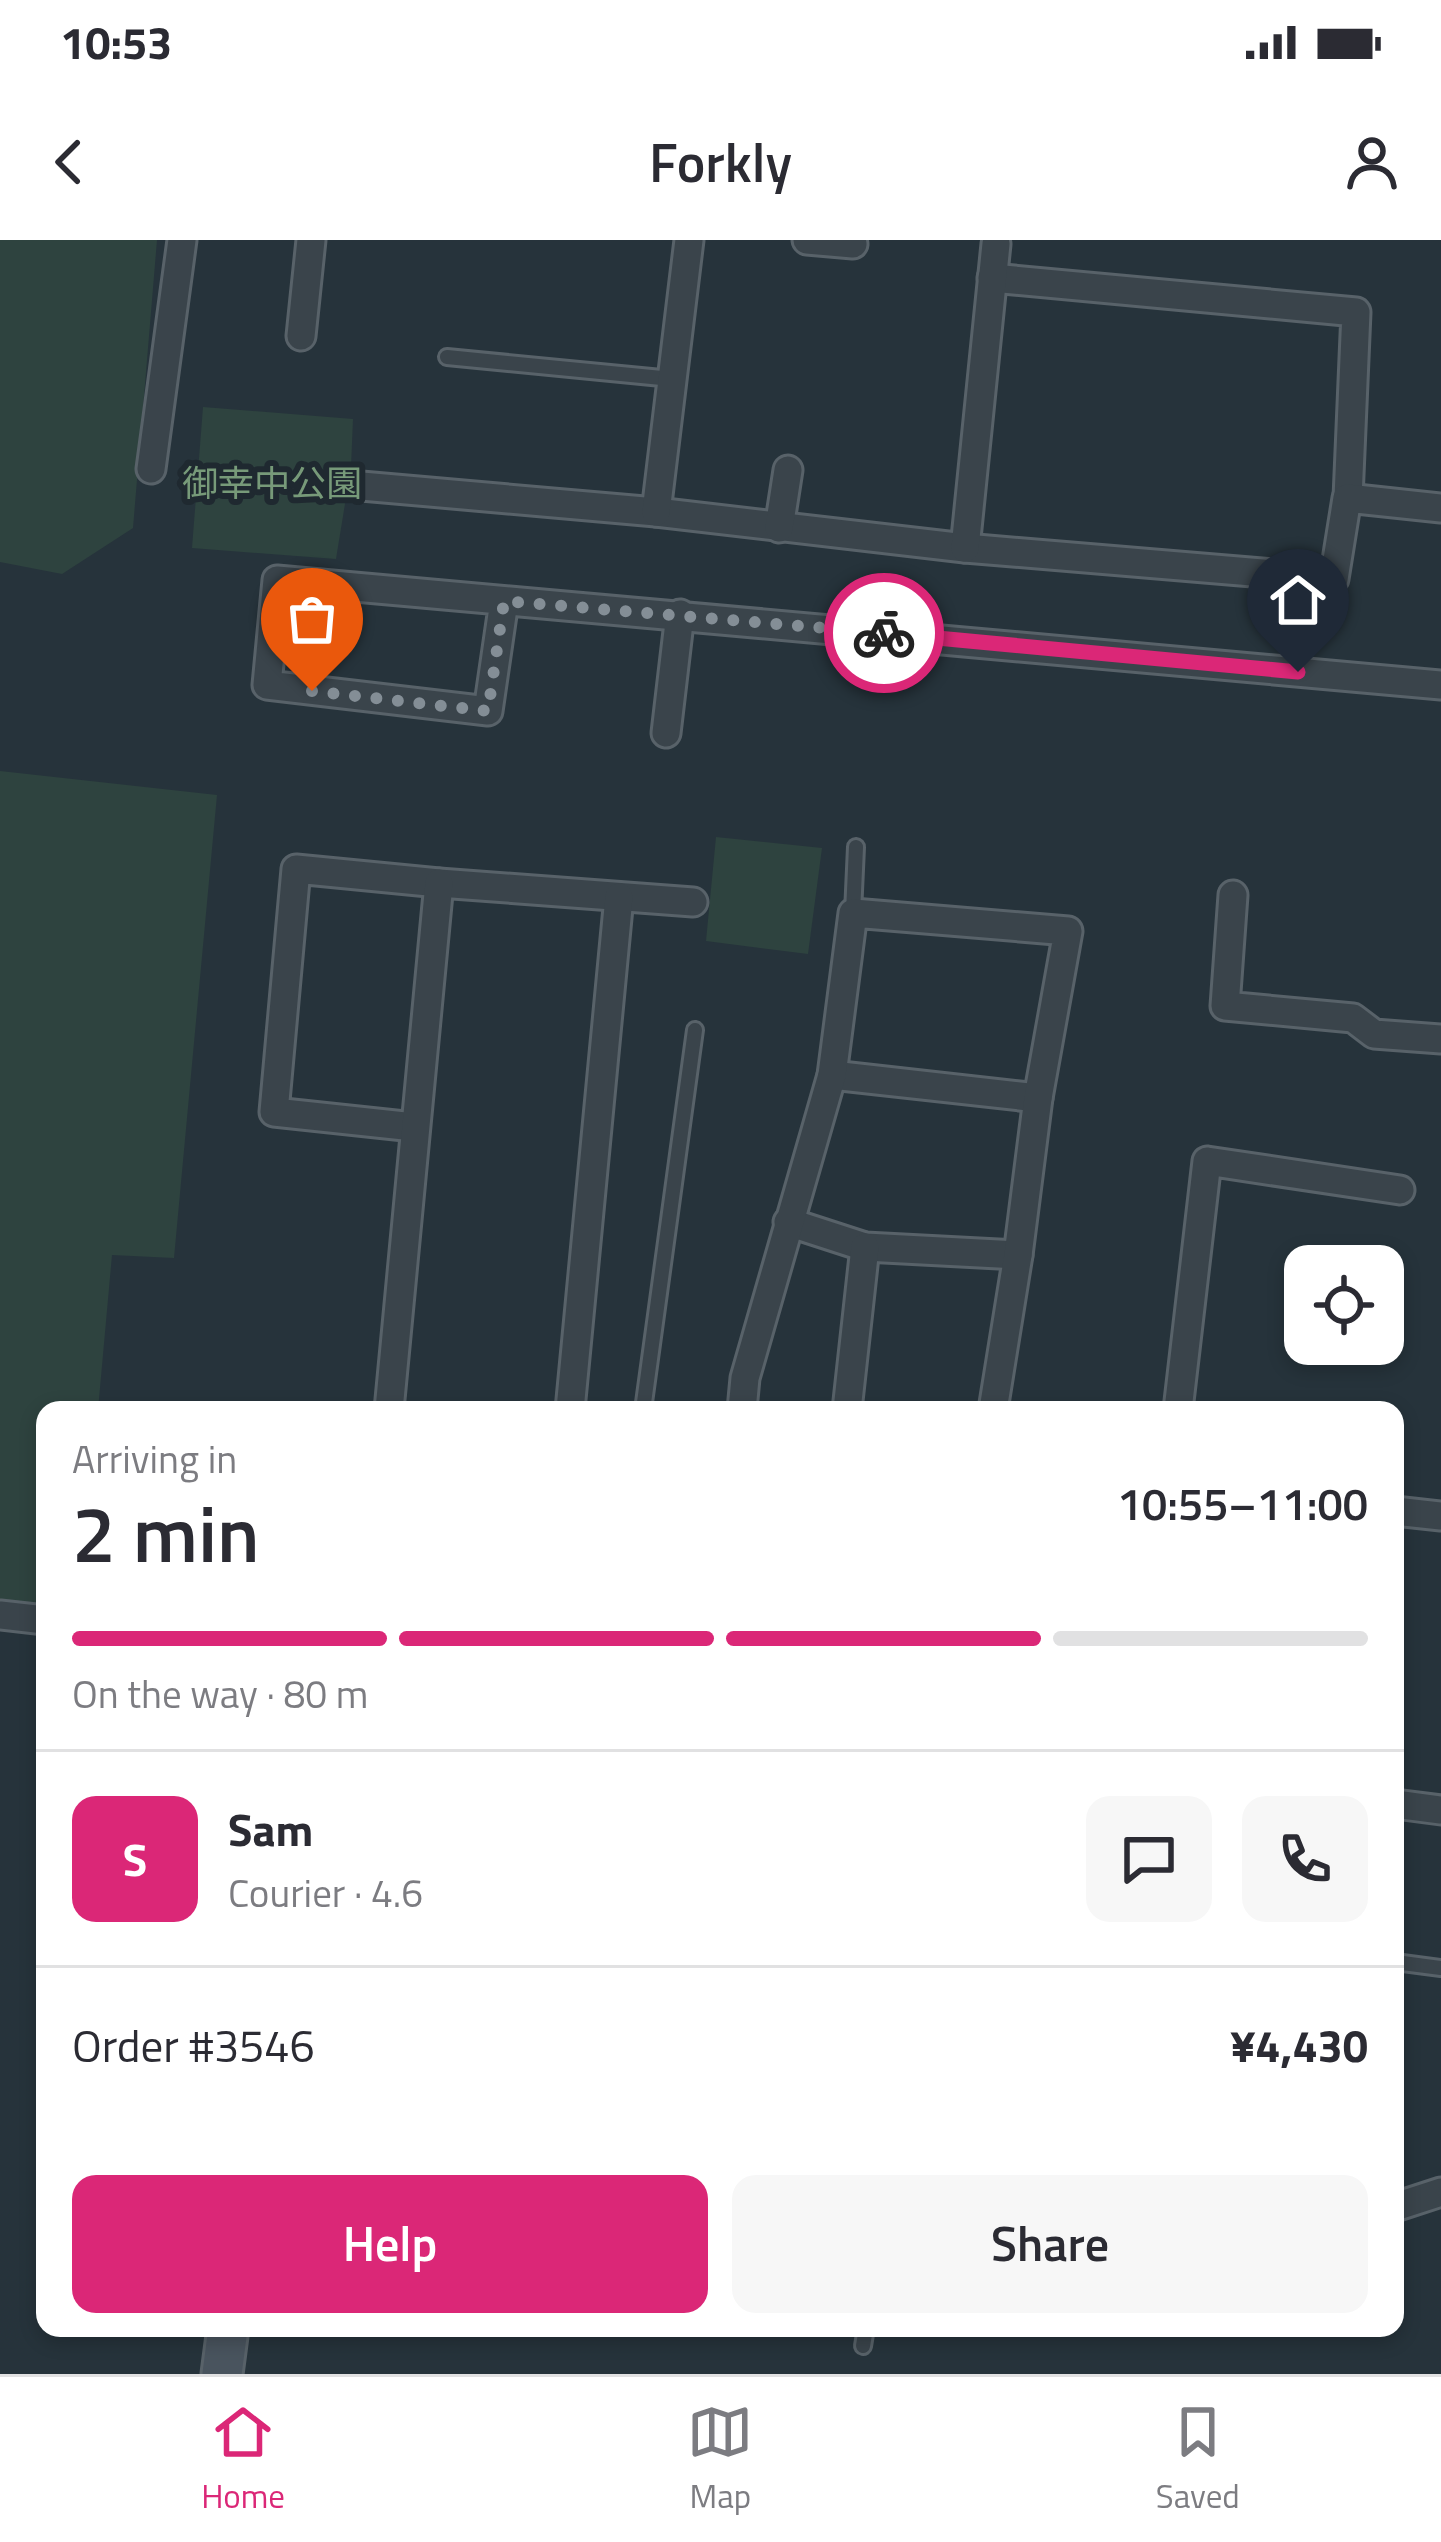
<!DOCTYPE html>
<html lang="en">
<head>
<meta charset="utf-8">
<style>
  body { margin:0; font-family:"Titillium Web","Noto Sans JP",sans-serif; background:#f7f7f7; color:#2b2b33; height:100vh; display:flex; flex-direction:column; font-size:45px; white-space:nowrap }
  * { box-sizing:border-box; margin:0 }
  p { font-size:39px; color:#7c7c81 }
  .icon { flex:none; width:66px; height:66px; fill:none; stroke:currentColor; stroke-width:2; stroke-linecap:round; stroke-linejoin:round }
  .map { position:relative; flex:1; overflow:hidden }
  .details { position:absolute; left:36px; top:1161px; width:1368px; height:936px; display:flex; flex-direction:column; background:#fff; border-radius:24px; box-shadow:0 6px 18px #0003 }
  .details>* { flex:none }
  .fabs { position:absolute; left:1284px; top:1005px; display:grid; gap:24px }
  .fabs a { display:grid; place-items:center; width:120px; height:120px; border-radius:24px; background:#fff; box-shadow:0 6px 18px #0003; font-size:60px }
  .pin { position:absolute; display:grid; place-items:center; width:102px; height:102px; color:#fff; margin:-123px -51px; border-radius:50% 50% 50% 0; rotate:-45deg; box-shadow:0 0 12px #0007 }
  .pin .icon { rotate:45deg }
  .courier { position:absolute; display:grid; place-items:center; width:120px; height:120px; margin:-60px; border:9px solid #db2777; border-radius:50%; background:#fff; color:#222; box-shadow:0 3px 15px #0007 }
  .summary em { font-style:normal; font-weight:600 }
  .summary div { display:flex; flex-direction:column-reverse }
  .summary { display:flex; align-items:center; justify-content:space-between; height:204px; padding:0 36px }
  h1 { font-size:78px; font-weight:600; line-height:90px }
  .bar { display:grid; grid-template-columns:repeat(4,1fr); gap:18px 12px; align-content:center; height:144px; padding:0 36px }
  .bar i { height:15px; border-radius:9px; background:#e1e1e2 }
  .bar .current { background:#db2777 }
  .bar p { grid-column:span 4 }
  .line { display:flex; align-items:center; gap:30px; padding:0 36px; border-top:3px solid #e1e1e2 }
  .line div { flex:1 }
  .round { display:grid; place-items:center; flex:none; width:126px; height:126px; border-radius:24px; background:#f7f7f7 }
  .cta { display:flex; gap:24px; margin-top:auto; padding:24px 36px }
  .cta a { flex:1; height:138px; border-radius:24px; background:#db2777; color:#fff; font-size:48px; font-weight:600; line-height:138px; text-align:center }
  .cta a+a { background:#f7f7f7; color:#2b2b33 }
  .status { display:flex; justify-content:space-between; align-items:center; height:84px; padding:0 60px; background:#fff; direction:ltr }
  .status svg { height:33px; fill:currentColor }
  header { display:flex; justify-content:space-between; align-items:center; height:156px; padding:0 36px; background:#fff; font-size:54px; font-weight:600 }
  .menu { display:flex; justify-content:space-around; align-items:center; height:168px; border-top:3px solid #e1e1e2; background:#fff; font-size:33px; color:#7c7c81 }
  .menu a { display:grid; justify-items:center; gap:6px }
  .menu .current { color:#db2777 }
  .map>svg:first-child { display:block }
  .green { fill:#2e433f }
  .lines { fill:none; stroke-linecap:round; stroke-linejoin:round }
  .lane-casing { stroke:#586269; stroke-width:20 }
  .street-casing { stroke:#586269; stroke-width:33 }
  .secondary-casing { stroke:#586269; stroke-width:45 }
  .lane { stroke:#3a444b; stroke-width:14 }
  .street { stroke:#3a444b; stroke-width:27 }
  .secondary { stroke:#49545e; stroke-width:39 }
  .done { stroke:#848e96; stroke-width:12; stroke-dasharray:0 21.6 }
  .route { stroke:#db2777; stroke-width:15 }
  .labels { text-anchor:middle; stroke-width:12; stroke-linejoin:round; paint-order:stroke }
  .park-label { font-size:36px; fill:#779a79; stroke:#1f2930 }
</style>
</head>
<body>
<div class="status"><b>10:53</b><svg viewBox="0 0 49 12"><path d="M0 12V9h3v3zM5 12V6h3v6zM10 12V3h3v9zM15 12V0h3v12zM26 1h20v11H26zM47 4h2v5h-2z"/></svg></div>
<header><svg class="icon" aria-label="back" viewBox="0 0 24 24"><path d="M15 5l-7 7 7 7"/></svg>Forkly<svg class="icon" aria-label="person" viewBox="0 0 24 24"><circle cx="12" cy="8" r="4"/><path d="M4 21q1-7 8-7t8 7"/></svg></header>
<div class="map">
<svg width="1441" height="2134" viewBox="0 0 1441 2134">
  <rect width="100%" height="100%" fill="#26333b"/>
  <g class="green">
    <path d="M0,0h157l-24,288 -71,46 -62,-12z"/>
    <path d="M203,167l150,12 -2,48 -15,92 -144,-11z"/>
    <path d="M0,531l217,24 -43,463 -62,-3 -14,155h-53v195l-45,-6z"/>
    <path d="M716,597l106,11 -14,106 -102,-13z"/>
  </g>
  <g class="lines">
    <g class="lane-casing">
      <g id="lane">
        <path d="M447,117l225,22"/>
        <path d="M853,673l3,-66"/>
        <path d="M643,1170l52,-380"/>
        <path d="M1395,1722l46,6"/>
        <path d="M863,2106l3,-18"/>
      </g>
    </g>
    <g class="street-casing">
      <g id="street">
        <path d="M807,0l46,4"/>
        <path d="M992,38l364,34 -8,186"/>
        <path d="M301,96l10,-96"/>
        <path d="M151,229l31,-229"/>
        <path d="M350,245l306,27 309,36 369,31 13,-81 94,10"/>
        <path d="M656,272l33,-272"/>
        <path d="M779,288l9,-58"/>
        <path d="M965,308l31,-304"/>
        <path d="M504,361l-16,110 -221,-26 10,-105 1164,105"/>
        <path d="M666,493l14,-119"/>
        <path d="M1233,655l-8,111 128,12 21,16 67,5"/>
        <path d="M832,835l206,23"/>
        <path d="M414,887l-140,-15 22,-243 143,14 254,19"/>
        <path d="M788,982l77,25 153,8"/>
        <path d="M389,1170l50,-527"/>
        <path d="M570,1170l49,-513"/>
        <path d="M742,1170l3,-32 87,-303 21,-162 215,18 -30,167 -20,157 -25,155"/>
        <path d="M847,1170l18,-163"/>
        <path d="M1178,1170l29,-249 193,29"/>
        <path d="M1395,1271l46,5"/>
        <path d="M0,1375l45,5"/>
        <path d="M1395,1564l46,6"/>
        <path d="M1395,1967l46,-15"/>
      </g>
    </g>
    <g class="secondary-casing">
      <path id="secondary" d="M222,2134l6,-46"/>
    </g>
    <use href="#lane" class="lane"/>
    <use href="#street" class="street"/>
    <use href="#secondary" class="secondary"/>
  </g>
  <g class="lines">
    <path class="done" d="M312,451l176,20 16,-110 380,32"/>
    <path class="route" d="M884,393l414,39"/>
  </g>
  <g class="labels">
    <g class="park-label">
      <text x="272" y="256">御幸中公園</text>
    </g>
  </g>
</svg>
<div class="fabs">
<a><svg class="icon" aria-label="locate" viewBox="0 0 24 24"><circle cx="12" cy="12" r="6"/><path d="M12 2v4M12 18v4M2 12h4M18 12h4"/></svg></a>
</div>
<div class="pin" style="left:312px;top:451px;background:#ea580c"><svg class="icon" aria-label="bag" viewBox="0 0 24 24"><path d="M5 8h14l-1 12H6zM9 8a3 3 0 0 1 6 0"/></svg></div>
<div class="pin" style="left:1298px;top:432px;background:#1f2937"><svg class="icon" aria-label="home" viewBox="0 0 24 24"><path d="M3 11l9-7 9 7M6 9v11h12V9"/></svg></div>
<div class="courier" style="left:884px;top:393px"><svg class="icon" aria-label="bike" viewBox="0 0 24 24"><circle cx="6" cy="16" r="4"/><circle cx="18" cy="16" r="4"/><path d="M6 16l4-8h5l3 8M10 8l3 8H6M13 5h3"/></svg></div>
<section class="details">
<div class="summary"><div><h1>2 min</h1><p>Arriving in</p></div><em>10:55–11:00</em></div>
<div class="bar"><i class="current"></i><i class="current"></i><i class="current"></i><i></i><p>On the way · 80 m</p></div>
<div class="line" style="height:216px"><b class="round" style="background:#db2777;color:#fff">S</b><div><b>Sam</b><p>Courier · 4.6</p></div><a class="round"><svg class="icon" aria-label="chat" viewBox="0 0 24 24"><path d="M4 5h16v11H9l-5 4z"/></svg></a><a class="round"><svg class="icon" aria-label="phone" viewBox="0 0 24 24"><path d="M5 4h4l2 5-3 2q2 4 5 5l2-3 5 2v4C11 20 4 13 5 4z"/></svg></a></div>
<div class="line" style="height:156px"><div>Order #3546</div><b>¥4,430</b></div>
<div class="cta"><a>Help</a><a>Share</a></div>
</section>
</div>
<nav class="menu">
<a class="current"><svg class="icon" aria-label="home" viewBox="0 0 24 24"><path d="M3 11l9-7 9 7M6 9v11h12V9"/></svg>Home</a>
<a><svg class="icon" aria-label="map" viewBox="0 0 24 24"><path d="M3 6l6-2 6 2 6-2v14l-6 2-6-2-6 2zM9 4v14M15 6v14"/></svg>Map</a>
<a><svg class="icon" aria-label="saved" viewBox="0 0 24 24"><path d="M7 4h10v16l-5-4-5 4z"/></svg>Saved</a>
</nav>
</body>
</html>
